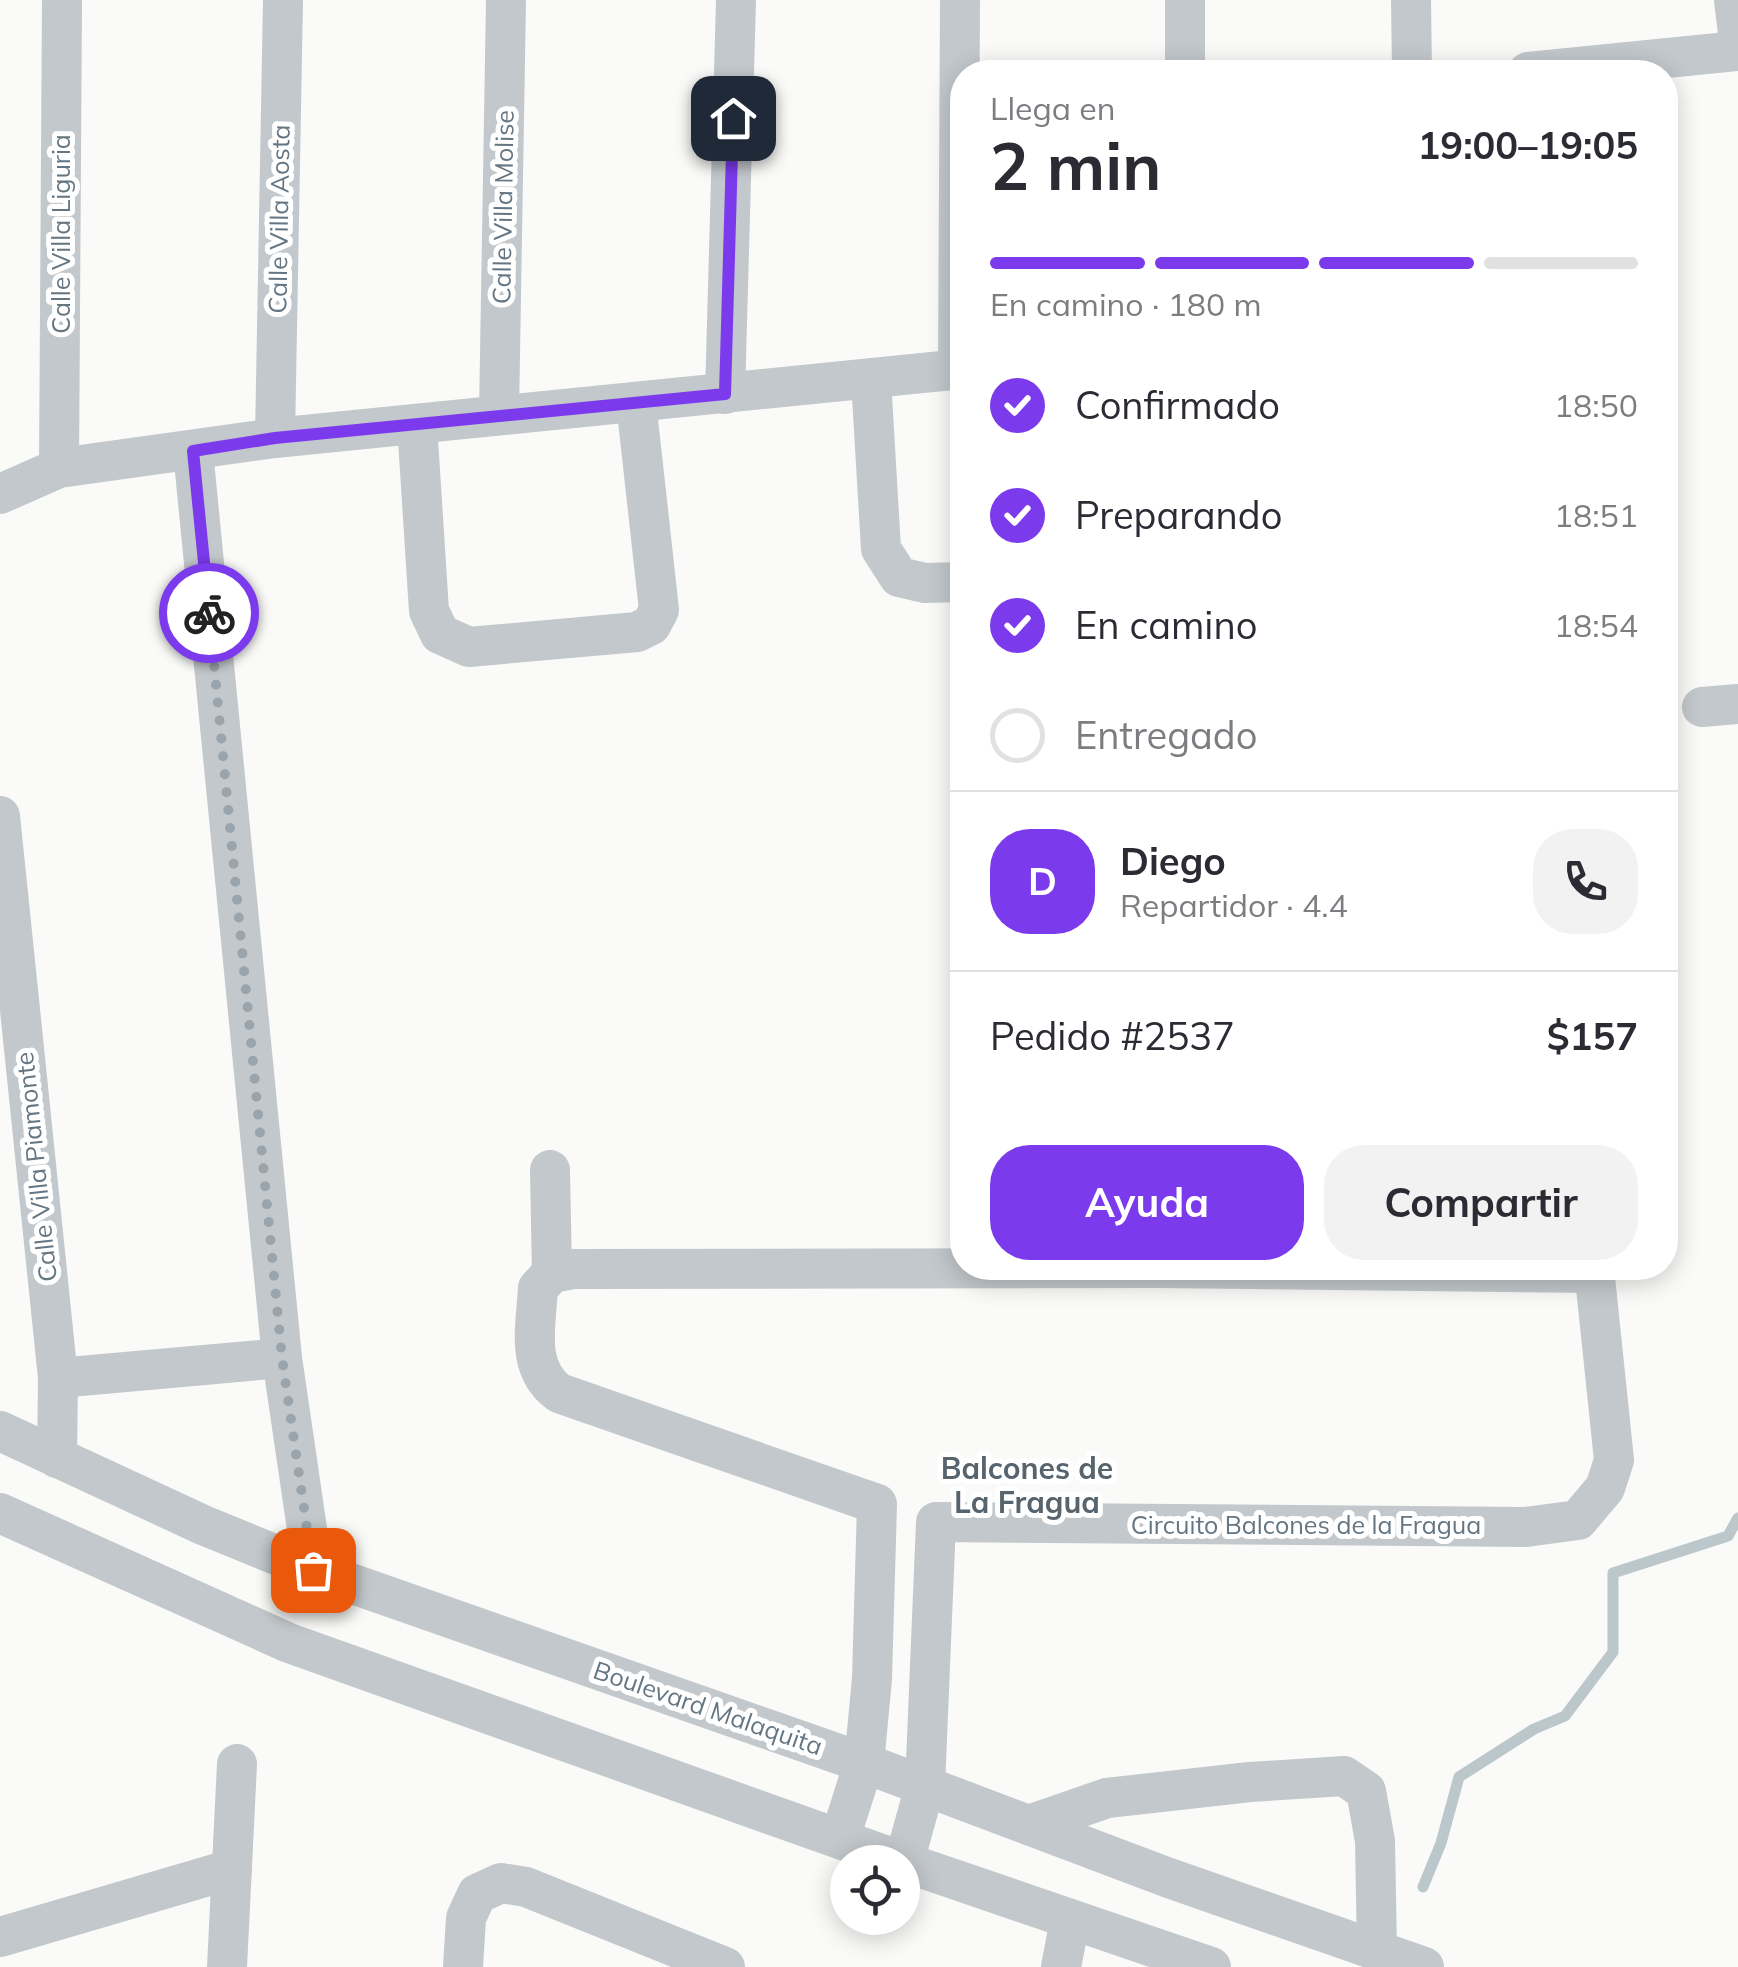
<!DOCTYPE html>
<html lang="es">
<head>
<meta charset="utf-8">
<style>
  body { margin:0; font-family:Mulish,sans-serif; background:#f2f2f3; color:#2b2b33; height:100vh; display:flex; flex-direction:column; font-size:38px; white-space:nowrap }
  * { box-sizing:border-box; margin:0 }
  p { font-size:32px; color:#7c7c81 }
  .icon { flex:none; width:55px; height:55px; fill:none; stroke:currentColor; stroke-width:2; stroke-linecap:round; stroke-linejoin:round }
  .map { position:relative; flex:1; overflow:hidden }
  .details { position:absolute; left:950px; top:60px; width:728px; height:1220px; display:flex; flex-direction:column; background:#fff; border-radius:40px; box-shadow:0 5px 25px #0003 }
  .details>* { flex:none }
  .buttons { position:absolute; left:830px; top:1845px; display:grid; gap:20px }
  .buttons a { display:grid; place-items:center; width:90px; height:90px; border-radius:50%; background:#fff; box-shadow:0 5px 25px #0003; font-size:50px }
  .pin { position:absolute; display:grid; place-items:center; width:85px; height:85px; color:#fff; margin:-42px; border-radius:20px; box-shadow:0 5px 15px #0006 }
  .courier { position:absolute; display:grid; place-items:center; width:100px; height:100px; margin:-50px; border:8px solid #7c3aed; border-radius:50%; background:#fff; color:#222; box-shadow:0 2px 12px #0007 }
  .overview em { font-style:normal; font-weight:700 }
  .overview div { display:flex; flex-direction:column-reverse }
  .overview { display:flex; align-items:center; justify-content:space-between; height:170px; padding:0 40px }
  h1 { font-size:65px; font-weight:700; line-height:75px }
  .bar { display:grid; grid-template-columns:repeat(4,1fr); gap:15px 10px; align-content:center; height:120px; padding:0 40px }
  .bar i { height:12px; border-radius:8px; background:#e1e1e2 }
  .bar .current { background:#7c3aed }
  .bar p { grid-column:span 4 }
  .line { display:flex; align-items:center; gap:25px; padding:0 40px; border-top:2px solid #e1e1e2 }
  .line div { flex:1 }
  .round { display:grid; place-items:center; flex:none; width:105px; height:105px; border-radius:40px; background:#f2f2f3 }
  ol { padding:0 40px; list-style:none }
  li { display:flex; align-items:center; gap:30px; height:110px }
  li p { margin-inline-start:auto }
  li .icon { padding:10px; border-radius:50%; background:#7c3aed; color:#fff; stroke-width:4 }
  li:last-child { color:#7c7c81 }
  li i { width:55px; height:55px; border:5px solid #e1e1e2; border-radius:50% }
  .action { display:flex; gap:20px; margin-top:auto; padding:20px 40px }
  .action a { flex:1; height:115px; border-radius:40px; background:#7c3aed; color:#fff; font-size:40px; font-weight:700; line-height:115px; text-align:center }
  .action a+a { background:#f2f2f3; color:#2b2b33 }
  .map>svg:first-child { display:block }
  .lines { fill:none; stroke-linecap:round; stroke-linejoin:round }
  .stream { stroke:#bbc7cb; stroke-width:11 }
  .street { stroke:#c3c8cc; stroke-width:40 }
  .done { stroke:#99a4ac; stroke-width:10; stroke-dasharray:0 18 }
  .route { stroke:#7c3aed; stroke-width:12 }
  .labels { text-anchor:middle; stroke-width:10; stroke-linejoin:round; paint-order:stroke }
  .street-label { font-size:25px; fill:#657683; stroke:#fff }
  .quarter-label { font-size:30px; font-weight:bold; fill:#57646e; stroke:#fff }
</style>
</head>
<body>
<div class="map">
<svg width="1738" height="1967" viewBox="0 0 1738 1967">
  <rect width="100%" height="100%" fill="#fafaf8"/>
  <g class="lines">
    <path class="stream" d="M1423,1887l18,-44 18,-66 75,-48 31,-13 48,-64v-79l115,-37 10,-18"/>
    <g class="street">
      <path d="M1411,0l1,72"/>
      <path d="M1734,0l4,33"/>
      <path d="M1185,72v-72"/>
      <path d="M1528,72l210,-21"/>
      <path d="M958,369l2,-369"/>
      <path d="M871,379l10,170 18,28 26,6 37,-1"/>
      <path d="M725,394l11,-394"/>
      <path d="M499,414l7,-414"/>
      <path d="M417,424l12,187 11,23 29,13 168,-15 14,-7 8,-15 -23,-208"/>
      <path d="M275,438l8,-438"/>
      <path d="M193,451l89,907 31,212"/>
      <path d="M59,468l3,-468"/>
      <path d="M0,494l59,-26 216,-30 687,-69"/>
      <path d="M1702,707l36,-3"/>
      <path d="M0,816l58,562 -1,80"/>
      <path d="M550,1170l2,103"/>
      <path d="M58,1378l224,-20"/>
      <path d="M0,1431l203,94 110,45 551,193 305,115 255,89"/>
      <path d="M0,1513l289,130 615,219 307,105"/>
      <path d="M1029,1825l78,-27 143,-16 94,-6 22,15 9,50 2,110"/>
      <path d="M840,1838l24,-75 8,-84 5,-175 -318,-111c-34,-25 -23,-66 -21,-105l14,-15 21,-4 585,-1 437,5"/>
      <path d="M904,1862l21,-76 11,-264 590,5 52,-7 27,-32 9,-28 -20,-192"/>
      <path d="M0,1937l232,-68"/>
      <path d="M227,1967l10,-203"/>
      <path d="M463,1967l3,-49 11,-24 24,-11 25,4 199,80"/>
      <path d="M1061,1967l9,-47"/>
    </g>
  </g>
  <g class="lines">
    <path class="done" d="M209,613l73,745 31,212"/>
    <path class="route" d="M209,613l-16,-162 82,-13 450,-44 8,-276"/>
  </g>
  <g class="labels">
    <g class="street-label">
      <text transform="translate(503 207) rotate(-89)" y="9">Calle Villa Molise</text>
      <text transform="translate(279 219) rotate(-89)" y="9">Calle Villa Aosta</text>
      <text transform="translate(61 234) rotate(-90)" y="9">Calle Villa Liguria</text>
      <text transform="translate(36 1167) rotate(-96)" y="9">Calle Villa Piamonte</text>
      <text x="1306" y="1534">Circuito Balcones de la Fragua</text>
      <text transform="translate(708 1708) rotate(19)" y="9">Boulevard Malaquita</text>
    </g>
    <g class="quarter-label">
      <text x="1027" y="1479">Balcones de<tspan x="1027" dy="34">La Fragua</tspan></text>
    </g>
  </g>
</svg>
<div class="buttons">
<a><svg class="icon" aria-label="locate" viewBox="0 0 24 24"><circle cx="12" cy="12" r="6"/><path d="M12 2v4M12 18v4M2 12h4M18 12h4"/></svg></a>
</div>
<div class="pin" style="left:313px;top:1570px;background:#ea580c"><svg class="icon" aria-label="bag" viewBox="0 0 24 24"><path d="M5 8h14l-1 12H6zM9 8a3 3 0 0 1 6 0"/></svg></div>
<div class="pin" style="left:733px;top:118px;background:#1f2937"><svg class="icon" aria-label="home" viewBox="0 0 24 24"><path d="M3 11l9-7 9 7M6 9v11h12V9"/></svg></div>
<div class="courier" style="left:209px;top:613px"><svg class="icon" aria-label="bike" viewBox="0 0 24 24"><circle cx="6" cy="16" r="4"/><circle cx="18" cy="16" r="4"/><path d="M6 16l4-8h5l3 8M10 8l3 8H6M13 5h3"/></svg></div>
<section class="details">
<div class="overview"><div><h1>2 min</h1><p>Llega en</p></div><em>19:00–19:05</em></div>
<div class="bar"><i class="current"></i><i class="current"></i><i class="current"></i><i></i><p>En camino · 180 m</p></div>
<ol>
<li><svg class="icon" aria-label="check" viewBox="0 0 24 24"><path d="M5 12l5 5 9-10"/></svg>Confirmado<p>18:50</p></li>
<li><svg class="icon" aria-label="check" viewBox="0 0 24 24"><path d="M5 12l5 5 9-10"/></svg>Preparando<p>18:51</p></li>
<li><svg class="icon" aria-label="check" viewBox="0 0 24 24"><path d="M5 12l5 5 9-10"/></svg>En camino<p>18:54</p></li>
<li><i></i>Entregado</li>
</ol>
<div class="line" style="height:180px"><b class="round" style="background:#7c3aed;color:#fff">D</b><div><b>Diego</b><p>Repartidor · 4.4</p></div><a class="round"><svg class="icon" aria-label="phone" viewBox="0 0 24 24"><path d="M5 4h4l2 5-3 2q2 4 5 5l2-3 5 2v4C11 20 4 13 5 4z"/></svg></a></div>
<div class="line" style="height:130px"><div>Pedido #2537</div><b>$157</b></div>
<div class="action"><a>Ayuda</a><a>Compartir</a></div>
</section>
</div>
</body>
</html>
